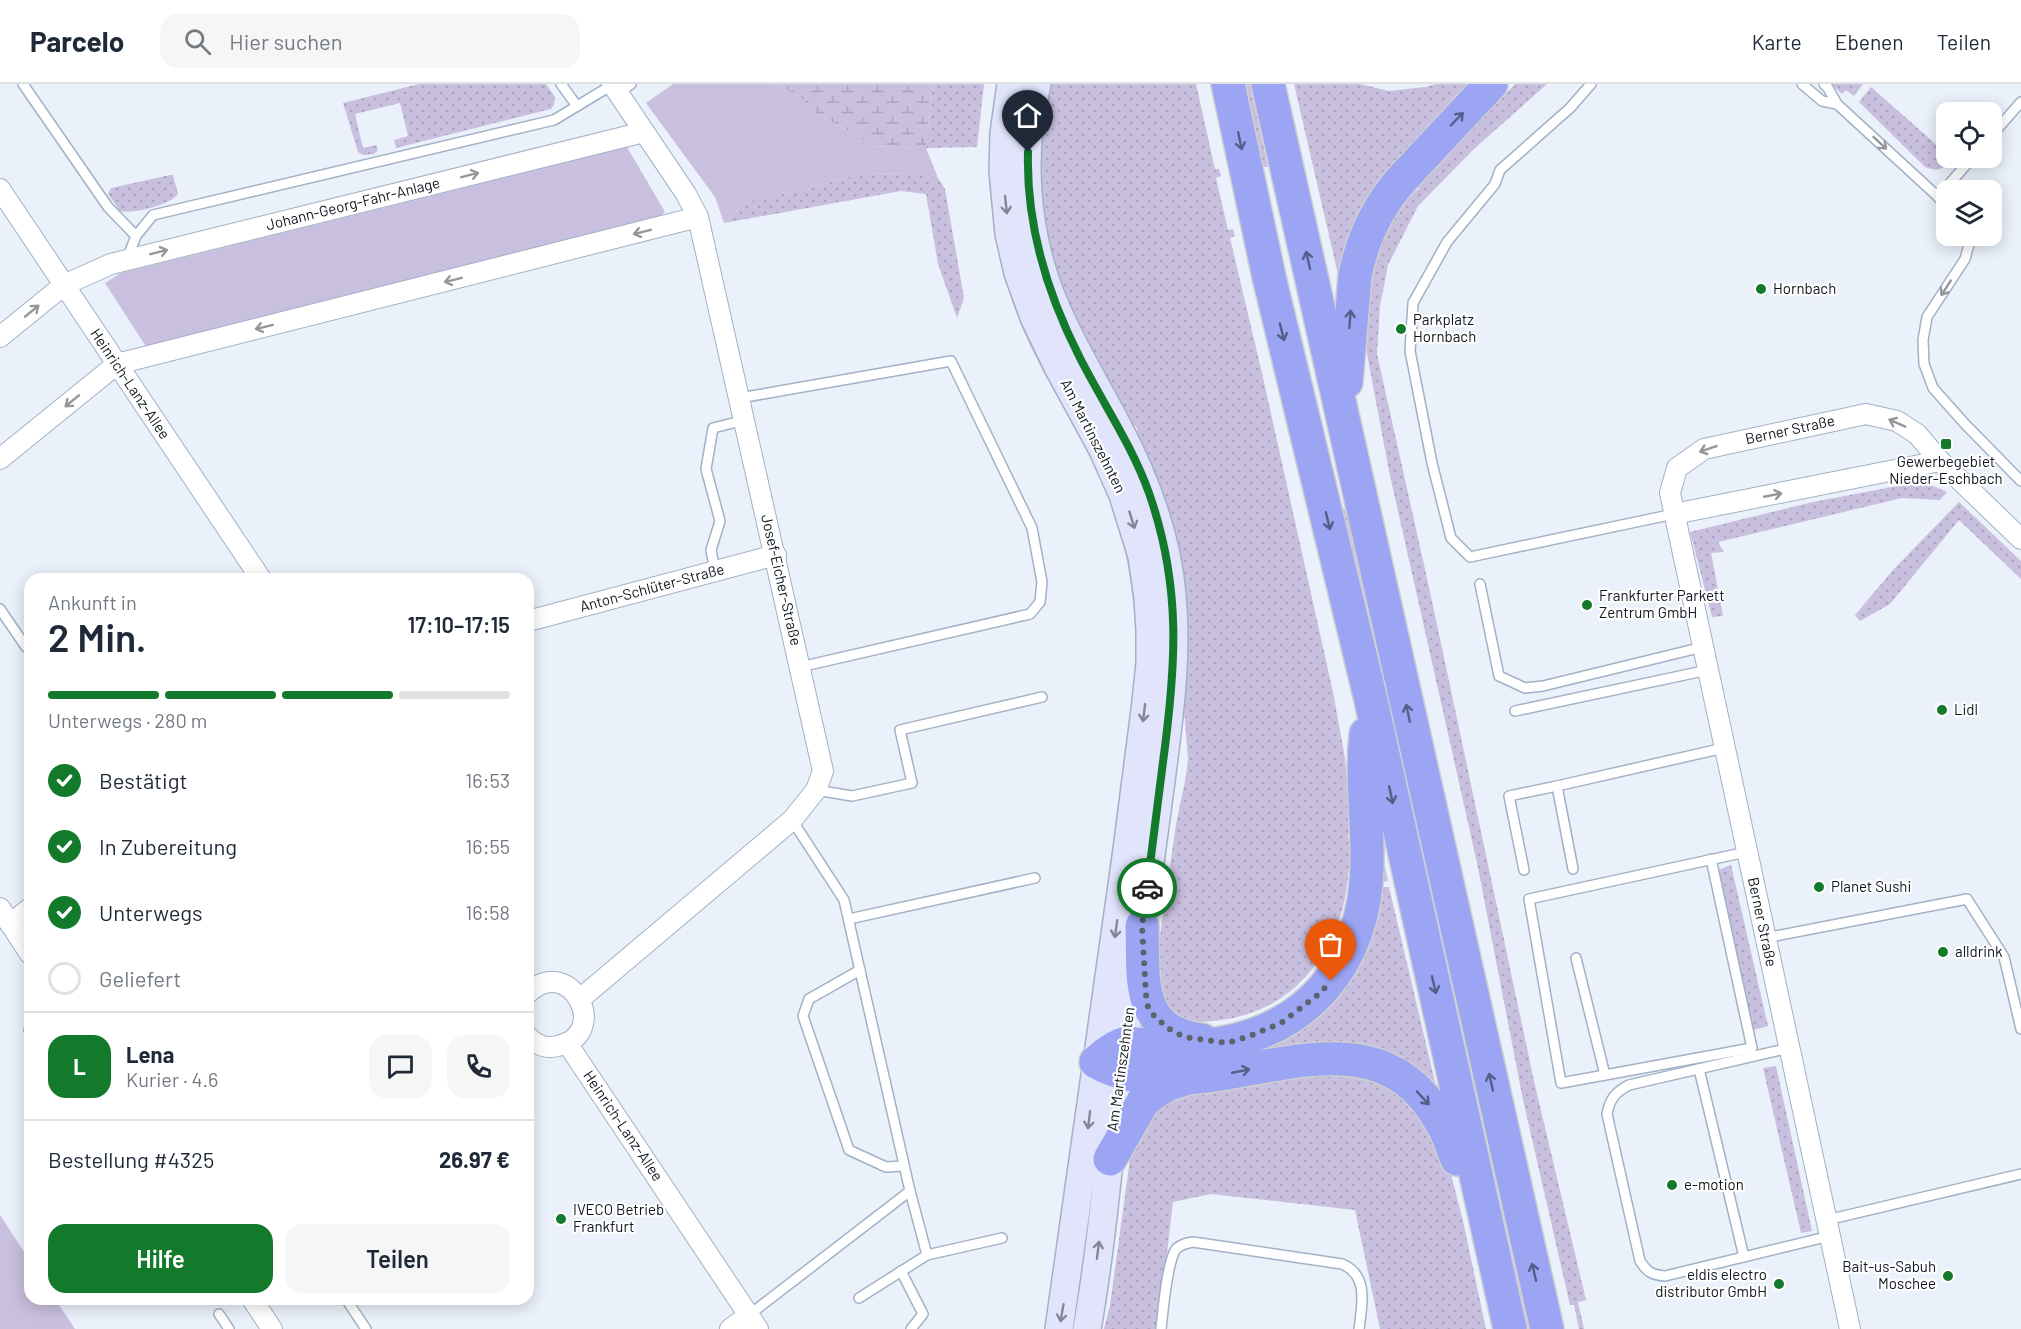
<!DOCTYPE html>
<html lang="de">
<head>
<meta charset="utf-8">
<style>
  body { margin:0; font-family:Barlow,sans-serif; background:#f6f6f7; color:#1f2937; height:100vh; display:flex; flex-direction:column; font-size:22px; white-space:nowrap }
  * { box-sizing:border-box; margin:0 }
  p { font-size:20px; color:#747a83 }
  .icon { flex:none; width:33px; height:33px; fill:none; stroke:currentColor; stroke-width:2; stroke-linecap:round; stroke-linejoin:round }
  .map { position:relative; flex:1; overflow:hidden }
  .side { position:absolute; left:24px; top:489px; width:510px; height:732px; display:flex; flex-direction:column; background:#fff; border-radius:18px; box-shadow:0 3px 15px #0003 }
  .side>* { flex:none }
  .tools { position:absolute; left:1936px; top:18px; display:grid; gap:12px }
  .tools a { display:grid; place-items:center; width:66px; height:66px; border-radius:12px; background:#fff; box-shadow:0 3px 15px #0003; font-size:30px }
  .pin { position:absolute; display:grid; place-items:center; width:51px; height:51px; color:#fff; margin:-62px -26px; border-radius:50% 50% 50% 0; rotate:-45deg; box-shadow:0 0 6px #0007 }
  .pin .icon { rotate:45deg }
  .courier { position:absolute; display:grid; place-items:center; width:60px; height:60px; margin:-30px; border:4px solid #13792b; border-radius:50%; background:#fff; color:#222; box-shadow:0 2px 8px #0007 }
  .headline em { font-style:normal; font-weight:600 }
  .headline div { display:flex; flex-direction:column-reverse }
  .headline { display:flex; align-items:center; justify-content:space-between; height:102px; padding:0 24px }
  h1 { font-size:39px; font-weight:600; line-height:45px }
  .bar { display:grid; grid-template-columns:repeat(4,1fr); gap:9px 6px; align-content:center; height:72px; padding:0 24px }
  .bar i { height:8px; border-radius:4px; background:#e0e1e3 }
  .bar .current { background:#13792b }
  .bar p { grid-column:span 4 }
  .line { display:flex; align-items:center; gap:15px; padding:0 24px; border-top:2px solid #e0e1e3 }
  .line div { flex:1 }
  .round { display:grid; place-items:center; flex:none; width:63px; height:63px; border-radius:18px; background:#f6f6f7 }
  ol { padding:0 24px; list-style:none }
  li { display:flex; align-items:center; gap:18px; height:66px }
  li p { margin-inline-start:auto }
  li .icon { padding:6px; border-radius:50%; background:#13792b; color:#fff; stroke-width:4 }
  li:last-child { color:#747a83 }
  li i { width:33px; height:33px; border:3px solid #e0e1e3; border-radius:50% }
  .primary-button { display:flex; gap:12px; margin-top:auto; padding:12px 24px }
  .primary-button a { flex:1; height:69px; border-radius:18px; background:#13792b; color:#fff; font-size:24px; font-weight:600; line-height:69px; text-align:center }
  .primary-button a+a { background:#f6f6f7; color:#1f2937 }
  header { display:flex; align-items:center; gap:36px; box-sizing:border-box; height:84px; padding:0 30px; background:#fff; border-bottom:2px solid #e0e1e3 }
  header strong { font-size:28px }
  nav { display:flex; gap:33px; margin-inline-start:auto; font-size:21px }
  .search { width:420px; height:54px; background:#f6f6f7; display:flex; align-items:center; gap:15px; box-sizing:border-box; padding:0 21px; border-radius:18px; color:#747a83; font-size:22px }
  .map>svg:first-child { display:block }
  .grass { fill:url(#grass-dots) }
  .wetland { fill:url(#wetland-marsh) }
  .green { fill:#c9bfde }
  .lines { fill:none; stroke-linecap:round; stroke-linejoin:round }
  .lane-casing { stroke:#a1b1c7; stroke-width:12 }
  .street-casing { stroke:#a1b1c7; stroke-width:22 }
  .secondary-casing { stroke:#a1b1c7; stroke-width:30 }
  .highway-casing { stroke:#cfd0d2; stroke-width:36 }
  .lane { stroke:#fff; stroke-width:9 }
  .street { stroke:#fff; stroke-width:20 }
  .secondary { stroke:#e1e4fb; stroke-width:27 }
  .highway { stroke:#9ba5f3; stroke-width:33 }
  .oneway { stroke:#565e88 }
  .oneway2 { stroke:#93969a }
  .oneway3 { stroke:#838798 }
  .done { stroke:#5c636b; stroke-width:6; stroke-dasharray:0 10.8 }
  .route { stroke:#13792b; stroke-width:8 }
  .poi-dot { fill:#13792b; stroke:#fefefe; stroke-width:2 }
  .labels { text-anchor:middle; stroke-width:4.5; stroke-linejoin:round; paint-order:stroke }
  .street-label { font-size:15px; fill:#10161e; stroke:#fefefe }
  .poi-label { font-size:15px; fill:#10161e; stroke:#fefefe; text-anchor:start }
</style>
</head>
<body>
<header>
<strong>Parcelo</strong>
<div class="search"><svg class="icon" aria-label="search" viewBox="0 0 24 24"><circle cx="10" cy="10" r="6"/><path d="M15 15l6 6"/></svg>Hier suchen</div>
<nav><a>Karte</a><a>Ebenen</a><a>Teilen</a></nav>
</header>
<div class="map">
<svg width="2021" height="1245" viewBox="0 0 2021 1245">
  <defs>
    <pattern id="grass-dots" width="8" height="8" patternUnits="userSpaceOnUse" patternTransform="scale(1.5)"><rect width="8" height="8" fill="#c9bfde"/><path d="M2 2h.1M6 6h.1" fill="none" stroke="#aca3be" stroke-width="1.8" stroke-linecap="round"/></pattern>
    <pattern id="wetland-marsh" width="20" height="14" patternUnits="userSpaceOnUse" patternTransform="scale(1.5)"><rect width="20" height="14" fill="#c9bfde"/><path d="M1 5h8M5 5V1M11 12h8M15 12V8" fill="none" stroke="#aca3be"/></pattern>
  </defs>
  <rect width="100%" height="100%" fill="#eaf1fa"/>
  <g class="grass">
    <path d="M419,0h127l9,13 -1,8 -3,4 -155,39 -2,-8 14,-4 -8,-33 -45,11 8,34 13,-3 2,5 -4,4 -11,1 -5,-3 -15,-49z"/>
    <path d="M933,0h51l-7,63 -51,1z"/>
    <path d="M1051,0h145l19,85h4l2,7 -5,2 12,52 5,-1 2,7 -5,2 32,135 71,319 12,66 6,76h-3v5h3c-2,27 -3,56 -12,81 -25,66 -72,101 -142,102l-2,5 -32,-21 -6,-49 19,-133 9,-43 3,-21 -5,-64 5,-71 -6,-55 -7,-36 -22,-68 -19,-34 4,-2 -2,-4 -4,1c-27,-51 -59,-102 -77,-157 -19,-59 -20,-126 -4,-186z"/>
    <path d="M1245,0h5l18,83h-5z"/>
    <path d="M1294,0h66l29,7 36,-4 11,-3h39l-135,199z"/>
    <path d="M1515,0h32l-72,64 -57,58 -30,59 -8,41 -3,48 52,233 105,494 52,219 -8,2 6,27h-5l-5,-24h-4l-47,-205 -46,-237 -88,-392 -24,-128 4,-65 14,-42 28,-45 2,1 6,-3 -2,-3z"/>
    <path d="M1831,0h32l-9,12 -8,-6 -4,4z"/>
    <path d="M1871,3l76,67v4l7,2c-10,9 -17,12 -29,7l-66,-65z"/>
    <path d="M862,89l50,1 26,4 7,11 19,109 -7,20 -19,-54 -12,-70 -25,-3 -177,32 21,-21 62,-13z"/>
    <path d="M170,91h3l5,19c-8,11 -44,20 -58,17l-12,-17 3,-6z"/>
    <path d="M993,97l137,368 10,74 -5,1c-3,-43 -10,-85 -26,-125 -22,-58 -60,-110 -85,-167 -21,-49 -30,-98 -35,-150z"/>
    <path d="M1918,398l15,4 14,6 -7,8 -38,-2 -184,44 6,10 -13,1 12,63 -11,1 -22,-85 123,-30z"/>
    <path d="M1959,418l62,59v18l-62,-59 -69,84 -30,17 -5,-6 38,-45z"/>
    <path d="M1342,422l4,5 58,259 -5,2 -59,-261z"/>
    <path d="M1137,543l1,55 -65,459 60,-448z"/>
    <path d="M1407,701l68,298v5l9,45 -82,-347z"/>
    <path d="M1381,764l7,33 -6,1 1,5h6l50,212 -37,-31 -263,-12c31,-2 61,-5 91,-7 12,-1 26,0 37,-3 45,-16 89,-57 103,-103 9,-31 9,-64 11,-95z"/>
    <path d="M1731,781l37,161 -18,5 -37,-159z"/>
    <path d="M1776,982l36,165 -11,2 -38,-165z"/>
    <path d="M1327,983l70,20 46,56 20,78 23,108h-106l-25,-119 -144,-16 -38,8 -15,127h-54l6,-24 20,-146 6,-29 36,-36z"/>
    <path d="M1109,1006l-34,239h-4l22,-154z"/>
    <path d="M1512,1179l3,2 15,64h-6z"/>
  </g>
  <path class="wetland" d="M773,0h160l-7,64 -56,-2 -13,-11 -39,-20 -19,-19z"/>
  <g class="green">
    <path d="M673,0h100l26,12 19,19 39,20 13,11 56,2 12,30 -26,-4 -50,-1 -55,16 -62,13 -21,21 -9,-26 -69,-94z"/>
    <path d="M627,63l38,65 -11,9 -507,127 -42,-65 16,-10z"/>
    <path d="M0,1131l30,46v38h25l20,30h-75z"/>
  </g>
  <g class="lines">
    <g class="lane-casing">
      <g id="lane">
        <path d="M23,0l85,123 28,29"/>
        <path d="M561,0l16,22"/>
        <path d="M1591,0l-21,24 -70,62 -5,14 -48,58 -34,61 -3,48 22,112 19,75 19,19 204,-43"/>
        <path d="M1802,0l20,17 15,3"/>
        <path d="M1824,0l4,4 9,16 110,101"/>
        <path d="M618,9l13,-9"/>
        <path d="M1992,51l29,-33"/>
        <path d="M1938,113l34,-39"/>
        <path d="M1969,152l1,5 -5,18 -38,58 -4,23 1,24 9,24 32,36 56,57"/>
        <path d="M127,175l9,-23 17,-21 401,-95 58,-35"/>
        <path d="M740,314l211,-37 81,167 10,54 -2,20 -10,12 -230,53"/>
        <path d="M715,487l-4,-21 9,-29 -14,-52 7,-41 32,-8"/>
        <path d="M1480,500l19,92 26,12 18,-2 160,-39"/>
        <path d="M0,525l26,38"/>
        <path d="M1515,627l193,-41"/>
        <path d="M816,706l36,6 60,-13 -12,-53 142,-33"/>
        <path d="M792,736l52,80 66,291 17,64 -68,43"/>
        <path d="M1573,785l-16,-83 167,-38"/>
        <path d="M1524,786l-15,-74 48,-10"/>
        <path d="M849,835l186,-41"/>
        <path d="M1765,854l202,-39 37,58 17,72"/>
        <path d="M1576,874l29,117 -44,8 -32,-184 217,-47"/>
        <path d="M860,886l-51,29 -6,17 46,134 37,17 18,-1"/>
        <path d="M29,946l1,-1"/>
        <path d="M1789,964l-160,37c-13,7 -19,13 -22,29l33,147c7,11 12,14 25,15l165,-40"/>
        <path d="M1699,985l45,188"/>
        <path d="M1605,991l147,-27 -41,-189"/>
        <path d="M1827,1136l194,-46"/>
        <path d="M927,1171l75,-17"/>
        <path d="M901,1187l22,43 -12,15"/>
        <path d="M346,1215l20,30"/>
        <path d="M219,1230l10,15"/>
        <path d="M749,1231l161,-124"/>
        <path d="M1161,1245c2,-18 6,-67 15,-80 5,-5 11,-6 17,-7l149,22c27,11 20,41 17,65"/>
      </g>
    </g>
    <g class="street-casing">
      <g id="street">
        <path d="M0,105l261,390"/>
        <path d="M0,253l64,-52 47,-21 533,-132"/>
        <path d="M0,375l117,-95 581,-147"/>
        <path d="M1674,430l266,-53"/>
        <path d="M528,537l248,-66"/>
        <path d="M0,824l30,46"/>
        <path d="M10,840l20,-16"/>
        <path d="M528,909c41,-40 85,40 30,53 -11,3 -22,-1 -30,-9"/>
        <path d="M580,915l212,-179 24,-30 7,-19 -125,-554 -12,-23 -74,-110"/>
        <path d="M567,959l191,286"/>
        <path d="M252,1215l20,30"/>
        <path d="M730,1245l19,-14"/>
        <path d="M1850,1245l-180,-836 7,-25 27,-19 162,-35 31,7 20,13 23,27 81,78"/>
      </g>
    </g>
    <g class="secondary-casing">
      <g id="secondary">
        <path d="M1011,0l-7,49 -1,38 6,63 9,39 16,44 23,48 45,83 21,47 19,61 6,42 2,33v33l-5,46 -18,140 -68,479"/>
        <path d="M1037,0c-17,68 -12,143 13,209 18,46 44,88 67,132 28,53 50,110 55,170 6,62 -3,124 -11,186 -8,59 -16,119 -24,178 -7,49 -16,98 -22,147 -8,74 -15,149 -28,223"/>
      </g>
    </g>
    <g class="highway-casing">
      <g id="highway">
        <path d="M1228,0l41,193 101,419 140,633"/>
        <path d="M1268,0l279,1245"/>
        <path d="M1346,298l9,-106c7,-37 22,-68 46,-96l90,-96"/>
        <path d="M1366,650c-5,44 2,88 1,132 -2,98 -60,167 -158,179 -18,2 -37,2 -55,1 -9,0 -22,-4 -31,-2 -11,4 -19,11 -27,18 110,62 268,-78 345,60 7,11 11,25 16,37"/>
        <path d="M1142,842c2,52 -8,105 60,114"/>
        <path d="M1110,1075l34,-59 22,-15 16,-5"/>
      </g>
    </g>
    <use href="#lane" class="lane"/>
    <use href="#street" class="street"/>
    <use href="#secondary" class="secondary"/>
    <use href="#highway" class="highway"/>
  </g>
  <defs><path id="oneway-shaft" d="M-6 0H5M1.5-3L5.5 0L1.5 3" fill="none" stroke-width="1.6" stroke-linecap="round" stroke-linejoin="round" transform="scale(1.5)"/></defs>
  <g class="oneway">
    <use href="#oneway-shaft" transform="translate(1457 35) rotate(-46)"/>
    <use href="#oneway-shaft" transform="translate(1240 57) rotate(78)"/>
    <use href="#oneway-shaft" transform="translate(1308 176) rotate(-103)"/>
    <use href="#oneway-shaft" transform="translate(1350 235) rotate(-86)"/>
    <use href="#oneway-shaft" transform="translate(1282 248) rotate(76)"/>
    <use href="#oneway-shaft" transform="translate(1328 437) rotate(76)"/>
    <use href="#oneway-shaft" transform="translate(1408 629) rotate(-102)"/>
    <use href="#oneway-shaft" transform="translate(1391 711) rotate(78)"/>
    <use href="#oneway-shaft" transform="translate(1434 901) rotate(77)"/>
    <use href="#oneway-shaft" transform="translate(1241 987) rotate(-11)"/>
    <use href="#oneway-shaft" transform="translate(1491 998) rotate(-103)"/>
    <use href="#oneway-shaft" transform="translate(1423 1014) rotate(47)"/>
    <use href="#oneway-shaft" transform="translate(1534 1188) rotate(-103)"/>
  </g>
  <g class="oneway2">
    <use href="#oneway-shaft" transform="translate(1880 59) rotate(43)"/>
    <use href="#oneway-shaft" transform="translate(470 91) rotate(-14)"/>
    <use href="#oneway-shaft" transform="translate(642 148) rotate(166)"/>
    <use href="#oneway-shaft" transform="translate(159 168) rotate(-14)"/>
    <use href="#oneway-shaft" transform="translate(453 196) rotate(166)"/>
    <use href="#oneway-shaft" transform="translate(1946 204) rotate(123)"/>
    <use href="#oneway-shaft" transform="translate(32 227) rotate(-39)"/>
    <use href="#oneway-shaft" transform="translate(264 243) rotate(166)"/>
    <use href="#oneway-shaft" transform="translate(72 317) rotate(141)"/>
    <use href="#oneway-shaft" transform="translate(1897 339) rotate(-156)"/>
    <use href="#oneway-shaft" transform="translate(1708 365) rotate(161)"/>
    <use href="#oneway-shaft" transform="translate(1773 411) rotate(-11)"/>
  </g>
  <g class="oneway3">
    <use href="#oneway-shaft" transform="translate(1006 121) rotate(84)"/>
    <use href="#oneway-shaft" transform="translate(1132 436) rotate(73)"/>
    <use href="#oneway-shaft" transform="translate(1144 629) rotate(97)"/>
    <use href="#oneway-shaft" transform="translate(1116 845) rotate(98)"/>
    <use href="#oneway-shaft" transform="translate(1089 1036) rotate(97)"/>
    <use href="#oneway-shaft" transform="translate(1098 1166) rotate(-83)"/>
    <use href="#oneway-shaft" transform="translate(1062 1229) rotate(100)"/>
  </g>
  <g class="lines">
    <path class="done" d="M1147,804l-5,38 4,69 2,12 7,10 17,14 13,6 42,6 20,-6 34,-14 38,-29 12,-13"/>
    <path class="route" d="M1028,68c-2,72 18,139 51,204 23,46 53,89 70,137 33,94 27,173 14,269 -5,42 -11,84 -16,126"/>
  </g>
  <g class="poi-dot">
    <circle cx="1761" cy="205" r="6"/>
    <circle cx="1401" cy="245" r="6"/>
    <rect x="1940" y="354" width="12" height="12" rx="3"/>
    <circle cx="1587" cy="521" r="6"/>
    <circle cx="1942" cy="626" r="6"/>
    <circle cx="1819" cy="803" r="6"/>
    <circle cx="1943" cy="868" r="6"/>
    <circle cx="1672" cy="1101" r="6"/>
    <circle cx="561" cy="1135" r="6"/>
    <circle cx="1948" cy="1192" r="6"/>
    <circle cx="1779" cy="1200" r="6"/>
  </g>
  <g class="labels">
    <g class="street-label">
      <text transform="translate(353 120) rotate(-14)" y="5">Johann-Georg-Fahr-Anlage</text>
      <text transform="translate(130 300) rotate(56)" y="5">Heinrich-Lanz-Allee</text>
      <text transform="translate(1790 346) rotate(-12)" y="5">Berner Straße</text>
      <text transform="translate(1093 352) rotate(63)" y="5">Am Martinszehnten</text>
      <text transform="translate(781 496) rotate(77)" y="5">Josef-Eicher-Straße</text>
      <text transform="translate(652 504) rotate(-15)" y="5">Anton-Schlüter-Straße</text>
      <text transform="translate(1762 838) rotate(78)" y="5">Berner Straße</text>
      <text transform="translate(1121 985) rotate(-82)" y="5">Am Martinszehnten</text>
      <text transform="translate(623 1042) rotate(56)" y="5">Heinrich-Lanz-Allee</text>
    </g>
    <g class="poi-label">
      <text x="1773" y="210">Hornbach</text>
      <text x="1413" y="241">Parkplatz<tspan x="1413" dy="17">Hornbach</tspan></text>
      <text x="1946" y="383" text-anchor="middle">Gewerbegebiet<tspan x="1946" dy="17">Nieder-Eschbach</tspan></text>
      <text x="1599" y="517">Frankfurter Parkett<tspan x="1599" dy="17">Zentrum GmbH</tspan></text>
      <text x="1954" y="631">Lidl</text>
      <text x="1831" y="808">Planet Sushi</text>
      <text x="1955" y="873">alldrink</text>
      <text x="1684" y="1106">e-motion</text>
      <text x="573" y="1131">IVECO Betrieb<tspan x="573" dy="17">Frankfurt</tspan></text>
      <text x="1936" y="1188" text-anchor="end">Bait-us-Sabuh<tspan x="1936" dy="17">Moschee</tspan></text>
      <text x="1767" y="1196" text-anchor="end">eldis electro<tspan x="1767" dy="17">distributor GmbH</tspan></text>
    </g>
  </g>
</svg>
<div class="tools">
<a><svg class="icon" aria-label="locate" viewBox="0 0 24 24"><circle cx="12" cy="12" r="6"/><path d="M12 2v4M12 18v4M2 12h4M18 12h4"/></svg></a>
<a><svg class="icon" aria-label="layers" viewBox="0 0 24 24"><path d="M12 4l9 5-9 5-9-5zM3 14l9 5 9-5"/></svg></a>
</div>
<div class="pin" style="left:1331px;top:897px;background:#ea580c"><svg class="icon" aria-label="bag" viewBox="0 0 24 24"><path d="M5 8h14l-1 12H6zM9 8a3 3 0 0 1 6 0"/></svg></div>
<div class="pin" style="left:1028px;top:68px;background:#1f2937"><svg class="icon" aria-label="home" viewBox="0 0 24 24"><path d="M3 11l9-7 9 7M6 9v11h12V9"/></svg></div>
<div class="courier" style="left:1147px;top:804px"><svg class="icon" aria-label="car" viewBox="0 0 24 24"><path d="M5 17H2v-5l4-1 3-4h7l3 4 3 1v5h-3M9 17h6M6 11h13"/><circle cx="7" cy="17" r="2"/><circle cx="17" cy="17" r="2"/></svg></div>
<section class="side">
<div class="headline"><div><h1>2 Min.</h1><p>Ankunft in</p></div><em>17:10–17:15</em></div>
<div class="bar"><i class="current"></i><i class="current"></i><i class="current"></i><i></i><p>Unterwegs · 280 m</p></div>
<ol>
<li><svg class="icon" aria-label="check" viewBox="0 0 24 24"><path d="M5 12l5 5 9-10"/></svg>Bestätigt<p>16:53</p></li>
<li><svg class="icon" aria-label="check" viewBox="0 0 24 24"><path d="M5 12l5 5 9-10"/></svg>In Zubereitung<p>16:55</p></li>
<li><svg class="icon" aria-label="check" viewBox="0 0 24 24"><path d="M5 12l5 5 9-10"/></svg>Unterwegs<p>16:58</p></li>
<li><i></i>Geliefert</li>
</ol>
<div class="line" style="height:108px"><b class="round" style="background:#13792b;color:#fff">L</b><div><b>Lena</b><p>Kurier · 4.6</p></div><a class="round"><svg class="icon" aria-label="chat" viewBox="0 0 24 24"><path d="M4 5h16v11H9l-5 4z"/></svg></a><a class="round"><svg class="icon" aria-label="phone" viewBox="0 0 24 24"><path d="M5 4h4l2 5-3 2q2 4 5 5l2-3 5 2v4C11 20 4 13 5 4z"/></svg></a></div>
<div class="line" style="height:78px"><div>Bestellung #4325</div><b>26.97 €</b></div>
<div class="primary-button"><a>Hilfe</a><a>Teilen</a></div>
</section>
</div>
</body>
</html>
